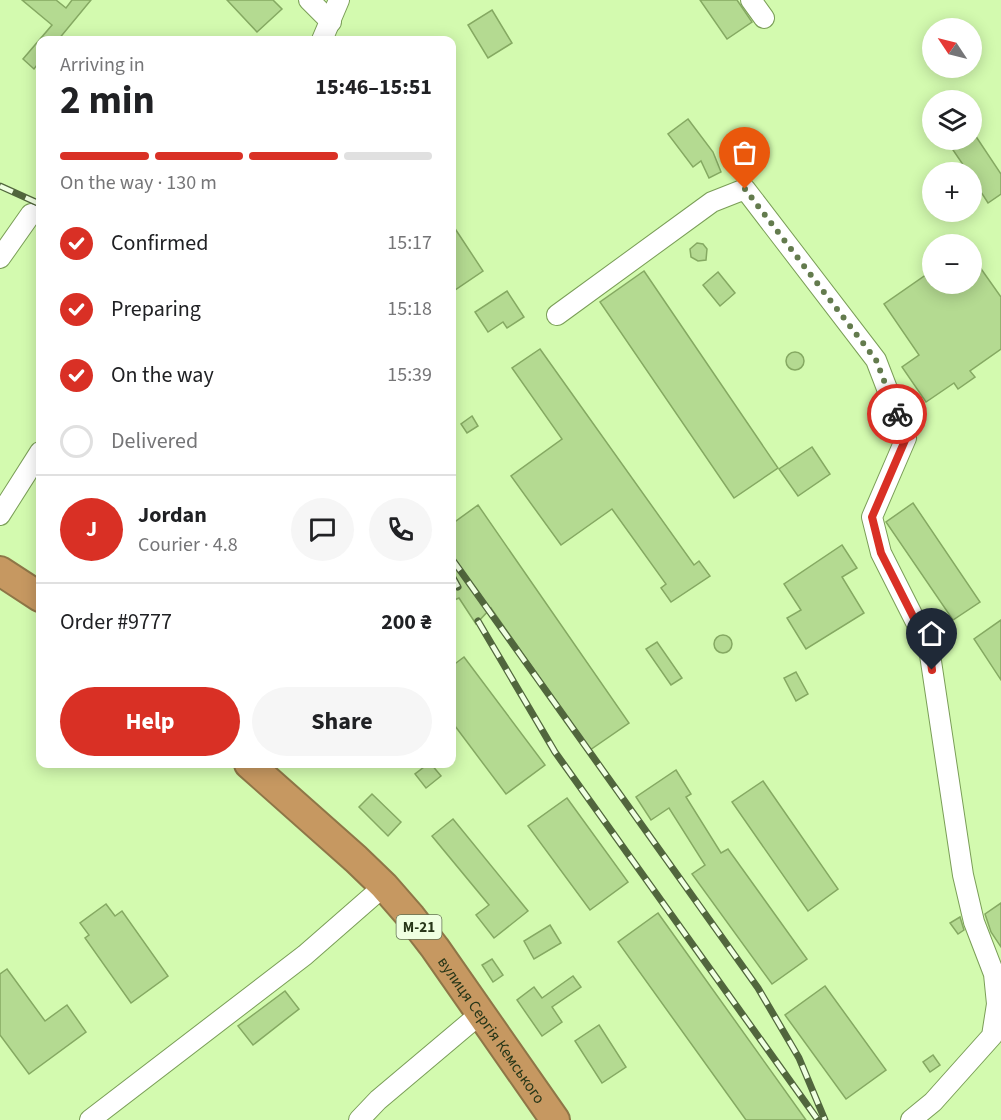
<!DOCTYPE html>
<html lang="en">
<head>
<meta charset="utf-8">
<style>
  body { margin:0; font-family:"Source Sans 3",sans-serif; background:#f6f6f6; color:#202124; height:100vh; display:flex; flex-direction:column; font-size:22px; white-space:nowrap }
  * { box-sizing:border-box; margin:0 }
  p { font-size:20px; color:#757577 }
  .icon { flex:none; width:33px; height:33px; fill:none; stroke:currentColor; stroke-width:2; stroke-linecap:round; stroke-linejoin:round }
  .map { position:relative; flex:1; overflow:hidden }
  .details { position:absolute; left:36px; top:36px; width:420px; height:732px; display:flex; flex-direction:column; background:#fff; border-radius:12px; box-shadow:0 3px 15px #0003 }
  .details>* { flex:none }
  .needle { width:39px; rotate:305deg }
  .buttons { position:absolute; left:922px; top:18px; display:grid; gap:12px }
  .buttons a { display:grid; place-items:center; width:60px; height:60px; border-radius:50%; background:#fff; box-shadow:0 3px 15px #0003; font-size:30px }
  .pin { position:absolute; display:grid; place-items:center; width:51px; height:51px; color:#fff; margin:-62px -26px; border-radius:50% 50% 50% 0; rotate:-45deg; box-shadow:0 0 6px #0007 }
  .pin .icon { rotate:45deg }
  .courier { position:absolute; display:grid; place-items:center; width:60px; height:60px; margin:-30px; border:4px solid #d93025; border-radius:50%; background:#fff; color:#222; box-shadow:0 2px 8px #0007 }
  .headline em { font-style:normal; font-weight:700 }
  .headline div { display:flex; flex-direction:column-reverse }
  .headline { display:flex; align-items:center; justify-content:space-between; height:102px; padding:0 24px }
  h1 { font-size:39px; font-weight:700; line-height:45px }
  .bar { display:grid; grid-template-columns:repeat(4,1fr); gap:9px 6px; align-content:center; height:72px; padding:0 24px }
  .bar i { height:8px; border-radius:4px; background:#e0e0e0 }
  .bar .active { background:#d93025 }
  .bar p { grid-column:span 4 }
  .line { display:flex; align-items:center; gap:15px; padding:0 24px; border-top:2px solid #e0e0e0 }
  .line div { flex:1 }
  .round { display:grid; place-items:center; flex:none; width:63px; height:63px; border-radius:32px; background:#f6f6f6 }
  ol { padding:0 24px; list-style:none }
  li { display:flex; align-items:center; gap:18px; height:66px }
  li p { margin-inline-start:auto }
  li .icon { padding:6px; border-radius:50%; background:#d93025; color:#fff; stroke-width:4 }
  li:last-child { color:#757577 }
  li i { width:33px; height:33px; border:3px solid #e0e0e0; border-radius:50% }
  .primary-button { display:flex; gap:12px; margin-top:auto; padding:12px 24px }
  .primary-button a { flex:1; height:69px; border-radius:36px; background:#d93025; color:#fff; font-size:24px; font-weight:700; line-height:69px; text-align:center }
  .primary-button a+a { background:#f6f6f6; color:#202124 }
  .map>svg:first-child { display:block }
  .building { fill:#b4da91; stroke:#85a962; stroke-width:1.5 }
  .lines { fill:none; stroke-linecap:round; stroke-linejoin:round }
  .minor-casing { stroke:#7a9e57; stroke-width:22 }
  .highway-casing { stroke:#8e7647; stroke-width:32 }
  .minor { stroke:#fff; stroke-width:20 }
  .highway { stroke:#c69861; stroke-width:28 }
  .rail-casing { stroke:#51663d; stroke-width:7 }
  .rail { stroke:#efffe1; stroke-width:4.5; stroke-dasharray:14; stroke-linecap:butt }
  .done { stroke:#637b4d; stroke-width:6; stroke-dasharray:0 10.8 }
  .route { stroke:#d93025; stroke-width:8 }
  .labels { text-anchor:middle; stroke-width:6; stroke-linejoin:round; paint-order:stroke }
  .shield { fill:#efffe1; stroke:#637254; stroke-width:1.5 }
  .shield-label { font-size:15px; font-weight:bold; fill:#273618 }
  .street-label { font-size:16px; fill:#273618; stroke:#efffe1 }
</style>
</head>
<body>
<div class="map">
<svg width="1001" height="1120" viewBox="0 0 1001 1120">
  <rect width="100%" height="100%" fill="#d3faaf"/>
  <g class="building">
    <path d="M22,0h34l10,8 6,-8h19l-33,40h-18v21l-6,8 -11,-10 29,-34z"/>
    <path d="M227,0h46l9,9 -25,23z"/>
    <path d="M700,0h37l15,22 -25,17z"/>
    <path d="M492,10l20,33 -24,15 -20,-33z"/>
    <path d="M688,119l25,33 8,20 -12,6 -8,-17 -8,6 -25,-33z"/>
    <path d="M975,135l26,39v20l-13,9 -16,-25v-6h-4l-15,-22 16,-10h3z"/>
    <path d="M452,224l31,47 -31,21z"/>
    <path d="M697,243l6,1 4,5 -1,11 -8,1 -7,-4 -1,-8z"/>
    <path d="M972,256l29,41v52l-31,22 5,6 -17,12 -4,-6 -28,19 -24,-35 17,-12 -35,-51 49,-34v14h39z"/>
    <path d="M644,271l134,197 -44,30 -134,-196z"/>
    <path d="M718,272l17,21 -15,13 -17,-21z"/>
    <path d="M507,291l17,26 -17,11 -4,-6 -15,10 -13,-20z"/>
    <path d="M540,349l154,216 5,-4 11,15 -39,26 -10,-14 5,-4 -54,-75 -51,36 -50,-69 51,-37 -50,-71z"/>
    <circle cx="795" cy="361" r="9"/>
    <path d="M472,416l6,10 -11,7 -6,-9z"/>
    <path d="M812,447l18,27 -32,22 -19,-27z"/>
    <path d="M913,503l67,99 -27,18 -67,-98z"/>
    <path d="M478,505l151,218 -39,27 -99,-142 -15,16 -17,-26 -7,3v-77z"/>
    <path d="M842,545l15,23 -15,9 22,36 -58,36 -19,-31 14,-8 -17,-26z"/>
    <path d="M1001,620v60l-27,-41z"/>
    <circle cx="723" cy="644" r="9"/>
    <path d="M657,642l25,36 -11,7 -25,-36z"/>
    <path d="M464,657l81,108 -39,29 -54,-72v-56z"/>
    <path d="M796,672l12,22 -12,7 -12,-23z"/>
    <path d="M428,764h3l10,12 -15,12 -11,-14z"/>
    <path d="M676,770l15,24 -5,3 35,56 7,-4 79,110 -35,25 -80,-110 13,-9 -36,-57 -18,12 -15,-23z"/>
    <path d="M763,781l75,108 -30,22 -76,-109z"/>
    <path d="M372,794l29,28 -13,14 -29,-29z"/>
    <path d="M567,798l61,84 -38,28 -62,-84z"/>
    <path d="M453,819l75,92 -34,27 -18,-23 13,-10 -57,-69z"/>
    <path d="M1001,903v44l-10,-15 -6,-18z"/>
    <path d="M106,904l9,12 7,-5 46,65 -37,27 -46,-65 4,-3 -9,-12z"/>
    <path d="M658,913l148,207h-60l-128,-178z"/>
    <path d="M960,917l4,13 -6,4 -8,-11z"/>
    <path d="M550,925l11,18 -27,16 -10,-18z"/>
    <path d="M492,959l11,16 -10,7 -11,-17z"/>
    <path d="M7,969l38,52 22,-16 19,27 -57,42 -29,-39v-61z"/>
    <path d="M573,976l8,11 -29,20 10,15 -20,14 -25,-36 17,-13 8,11z"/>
    <path d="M825,986l61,84 -40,29 -61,-84z"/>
    <path d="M285,991l14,18 -46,36 -15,-19z"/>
    <path d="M599,1025l27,42 -24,16 -27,-42z"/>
    <path d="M933,1055l7,10 -10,7 -7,-10z"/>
  </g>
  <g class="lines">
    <g class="minor-casing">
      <g id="minor">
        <path d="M309,0l22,22"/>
        <path d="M751,0l13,18"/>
        <path d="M322,40l17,-40"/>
        <path d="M0,258l31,-44"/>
        <path d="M557,315l155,-113 33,-13 131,171 30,78 -34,79 9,36 48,95 34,227 11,47 20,52 3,30 -5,32 -59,66 -22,18"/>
        <path d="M0,515l40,-63"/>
        <path d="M90,1120l215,-165 79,-69"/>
        <path d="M359,1120l19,-20 102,-86"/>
      </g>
    </g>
    <g class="highway-casing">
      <g id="highway">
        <path d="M0,571l40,26"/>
        <path id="s1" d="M249,764l107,95 28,27 27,31 24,31 120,172"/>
      </g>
    </g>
    <use href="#minor" class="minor"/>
    <use href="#highway" class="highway"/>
    <g class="rail-casing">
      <g id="rail">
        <path d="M0,186l40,18"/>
        <path d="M452,559l306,429 41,70 26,62"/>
        <path d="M452,576l6,11"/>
        <path d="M478,621l77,131 263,368"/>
      </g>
    </g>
    <use href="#rail" class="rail"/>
  </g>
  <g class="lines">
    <path class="done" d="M745,189l131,171 21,54"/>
    <path class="route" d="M897,414l9,24 -34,79 9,36 48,95 3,22"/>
  </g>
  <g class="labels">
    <rect class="shield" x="396.5" y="915" width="45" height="24" rx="4.5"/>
    <g class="shield-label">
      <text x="419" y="932">М-21</text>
    </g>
    <g class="street-label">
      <text dy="6" stroke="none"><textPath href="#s1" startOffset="362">вулиця Сергія Кемського</textPath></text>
    </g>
  </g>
</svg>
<div class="buttons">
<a><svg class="needle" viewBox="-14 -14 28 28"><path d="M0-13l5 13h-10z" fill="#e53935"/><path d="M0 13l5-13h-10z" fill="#757577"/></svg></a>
<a><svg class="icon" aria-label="layers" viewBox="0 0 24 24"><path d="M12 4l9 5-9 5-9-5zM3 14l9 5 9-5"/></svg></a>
<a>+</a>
<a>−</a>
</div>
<div class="pin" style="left:745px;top:189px;background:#ea580c"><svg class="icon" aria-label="bag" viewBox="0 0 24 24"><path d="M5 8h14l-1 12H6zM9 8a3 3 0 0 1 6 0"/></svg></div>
<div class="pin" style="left:932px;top:670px;background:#1f2937"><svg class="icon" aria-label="home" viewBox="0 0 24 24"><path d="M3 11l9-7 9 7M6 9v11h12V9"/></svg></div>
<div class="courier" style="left:897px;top:414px"><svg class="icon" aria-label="bike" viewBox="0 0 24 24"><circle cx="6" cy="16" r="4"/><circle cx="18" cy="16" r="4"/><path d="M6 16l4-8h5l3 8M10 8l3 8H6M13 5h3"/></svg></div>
<section class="details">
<div class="headline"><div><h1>2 min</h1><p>Arriving in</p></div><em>15:46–15:51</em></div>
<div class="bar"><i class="active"></i><i class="active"></i><i class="active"></i><i></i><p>On the way · 130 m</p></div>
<ol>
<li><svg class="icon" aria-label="check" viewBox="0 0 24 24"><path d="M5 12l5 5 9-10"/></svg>Confirmed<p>15:17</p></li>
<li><svg class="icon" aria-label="check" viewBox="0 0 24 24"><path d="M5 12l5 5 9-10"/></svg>Preparing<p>15:18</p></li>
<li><svg class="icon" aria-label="check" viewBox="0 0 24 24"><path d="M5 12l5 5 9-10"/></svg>On the way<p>15:39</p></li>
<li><i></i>Delivered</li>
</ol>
<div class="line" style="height:108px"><b class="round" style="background:#d93025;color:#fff">J</b><div><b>Jordan</b><p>Courier · 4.8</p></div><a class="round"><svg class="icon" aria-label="chat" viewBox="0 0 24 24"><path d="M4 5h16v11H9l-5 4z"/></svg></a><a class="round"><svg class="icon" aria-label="phone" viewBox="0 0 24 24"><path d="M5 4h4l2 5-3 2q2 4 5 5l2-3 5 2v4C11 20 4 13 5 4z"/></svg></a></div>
<div class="line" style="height:78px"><div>Order #9777</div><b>200 ₴</b></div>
<div class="primary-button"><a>Help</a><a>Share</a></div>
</section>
</div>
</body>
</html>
